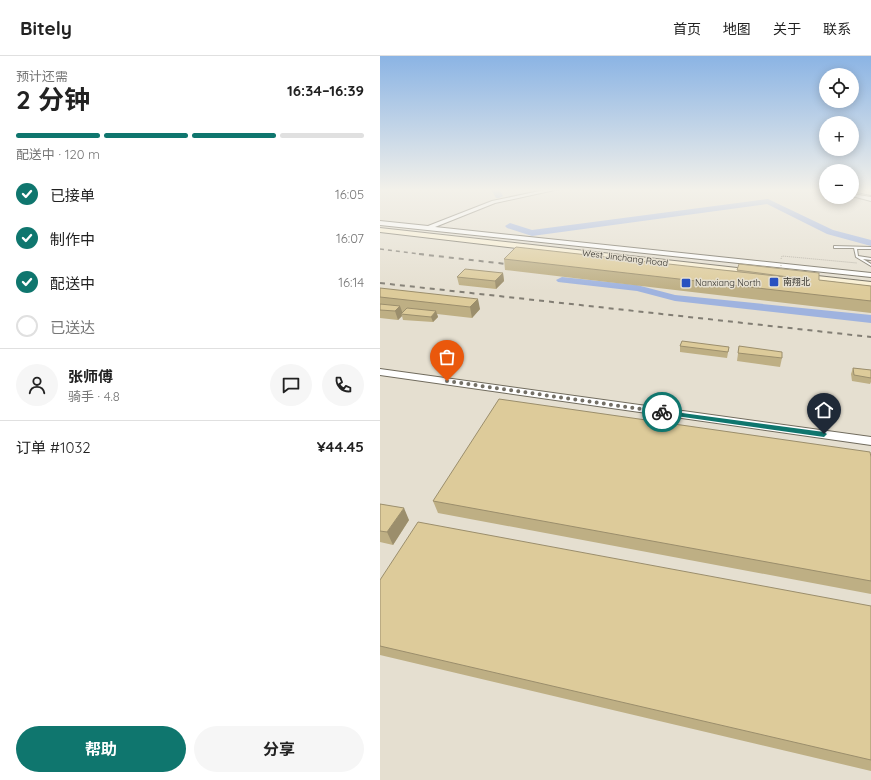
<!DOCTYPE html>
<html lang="zh">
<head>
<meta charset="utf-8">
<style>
  body { margin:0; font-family:Quicksand,"Noto Sans SC",sans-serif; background:#f6f6f6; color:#222; height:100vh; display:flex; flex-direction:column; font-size:15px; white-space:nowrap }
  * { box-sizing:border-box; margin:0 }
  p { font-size:13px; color:#767676 }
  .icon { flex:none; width:22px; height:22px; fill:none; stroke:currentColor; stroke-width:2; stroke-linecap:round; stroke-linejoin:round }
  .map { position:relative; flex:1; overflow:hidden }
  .panel { display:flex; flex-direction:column; background:#fff; width:380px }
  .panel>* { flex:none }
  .buttons { position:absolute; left:439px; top:12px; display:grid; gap:8px }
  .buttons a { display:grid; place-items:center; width:40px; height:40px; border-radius:50%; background:#fff; box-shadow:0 2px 10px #0003; font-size:20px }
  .pin { position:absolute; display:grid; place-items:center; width:34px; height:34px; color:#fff; margin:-41px -17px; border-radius:50% 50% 50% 0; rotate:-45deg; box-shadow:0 0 4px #0007 }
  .pin .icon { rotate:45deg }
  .courier { position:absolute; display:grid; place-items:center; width:40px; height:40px; margin:-20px; border:3px solid #0f766e; border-radius:50%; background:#fff; color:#222; box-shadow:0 1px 5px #0007 }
  .overview em { font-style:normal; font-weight:700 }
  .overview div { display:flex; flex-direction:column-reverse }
  .overview { display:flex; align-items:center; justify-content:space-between; height:68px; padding:0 16px }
  h1 { font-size:26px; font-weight:700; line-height:30px }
  .bar { display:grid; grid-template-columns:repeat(4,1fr); gap:6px 4px; align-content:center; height:48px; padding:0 16px }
  .bar i { height:5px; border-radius:3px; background:#e0e0e0 }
  .bar .active { background:#0f766e }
  .bar p { grid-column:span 4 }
  .line { display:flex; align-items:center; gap:10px; padding:0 16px; border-top:1px solid #e0e0e0 }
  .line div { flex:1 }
  .round { display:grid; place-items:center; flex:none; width:42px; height:42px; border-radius:21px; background:#f6f6f6 }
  ol { padding:0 16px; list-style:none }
  li { display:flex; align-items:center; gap:12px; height:44px }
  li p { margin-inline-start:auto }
  li .icon { padding:4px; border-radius:50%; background:#0f766e; color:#fff; stroke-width:4 }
  li:last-child { color:#767676 }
  li i { width:22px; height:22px; border:2px solid #e0e0e0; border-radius:50% }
  .cta { display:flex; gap:8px; margin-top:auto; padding:8px 16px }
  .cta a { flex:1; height:46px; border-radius:24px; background:#0f766e; color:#fff; font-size:16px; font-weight:700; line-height:46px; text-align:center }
  .cta a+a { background:#f6f6f6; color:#222 }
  header { display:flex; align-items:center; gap:24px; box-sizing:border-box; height:56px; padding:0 20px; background:#fff; border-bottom:1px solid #e0e0e0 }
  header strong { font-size:19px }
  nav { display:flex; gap:22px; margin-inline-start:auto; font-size:14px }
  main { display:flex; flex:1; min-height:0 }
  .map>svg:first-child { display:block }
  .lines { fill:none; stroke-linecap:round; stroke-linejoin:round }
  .river { fill:#9fb3df; fill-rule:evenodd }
  .service-casing { stroke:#706b5d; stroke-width:2 }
  .minor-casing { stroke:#706b5d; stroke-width:2 }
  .secondary-casing { stroke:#706b5d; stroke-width:2 }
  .primary-casing { stroke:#ad9655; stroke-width:2 }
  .path { stroke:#aaa599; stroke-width:1; stroke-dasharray:1 1; stroke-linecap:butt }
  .service { fill:#fff; fill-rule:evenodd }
  .minor { fill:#fff; fill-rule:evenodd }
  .secondary { fill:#faf0d3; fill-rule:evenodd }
  .primary { fill:#f4e0a6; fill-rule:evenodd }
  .rail-far1 { stroke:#827e74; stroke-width:1.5; stroke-dasharray:4 4; stroke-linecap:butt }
  .rail { stroke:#827e74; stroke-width:2; stroke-dasharray:5 5; stroke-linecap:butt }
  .path-bridge { stroke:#aaa599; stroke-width:1; stroke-dasharray:1 1; stroke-linecap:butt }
  .wall { fill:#beaf84 }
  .shaded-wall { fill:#9b8e6c }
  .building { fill:#ddcb9a; stroke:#9b8e6c }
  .route { fill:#0f766e }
  .done { stroke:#736f66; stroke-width:4; stroke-dasharray:0 7.2 }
  .poi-dot { fill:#2951c0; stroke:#e5dfd0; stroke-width:1.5 }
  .labels { text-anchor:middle; stroke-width:3; stroke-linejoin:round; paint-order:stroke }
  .far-street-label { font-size:9px; fill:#35332d; stroke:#e5dfd0 }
  .far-poi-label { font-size:9px; fill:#35332d; stroke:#e5dfd0; text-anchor:start }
</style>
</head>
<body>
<header>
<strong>Bitely</strong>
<nav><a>首页</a><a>地图</a><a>关于</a><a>联系</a></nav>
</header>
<main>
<section class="panel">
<div class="overview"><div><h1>2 分钟</h1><p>预计还需</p></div><em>16:34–16:39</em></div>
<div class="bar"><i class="active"></i><i class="active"></i><i class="active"></i><i></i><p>配送中 · 120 m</p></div>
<ol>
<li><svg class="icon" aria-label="check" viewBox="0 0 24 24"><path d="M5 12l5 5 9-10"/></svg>已接单<p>16:05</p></li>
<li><svg class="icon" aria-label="check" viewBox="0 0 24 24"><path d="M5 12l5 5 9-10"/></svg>制作中<p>16:07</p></li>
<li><svg class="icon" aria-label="check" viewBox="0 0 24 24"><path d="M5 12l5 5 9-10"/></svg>配送中<p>16:14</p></li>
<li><i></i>已送达</li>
</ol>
<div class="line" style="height:72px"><a class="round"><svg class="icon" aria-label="person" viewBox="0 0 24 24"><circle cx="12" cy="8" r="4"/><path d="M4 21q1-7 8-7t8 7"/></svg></a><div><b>张师傅</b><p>骑手 · 4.8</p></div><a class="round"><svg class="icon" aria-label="chat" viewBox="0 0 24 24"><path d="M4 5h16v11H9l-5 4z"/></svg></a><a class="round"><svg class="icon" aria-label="phone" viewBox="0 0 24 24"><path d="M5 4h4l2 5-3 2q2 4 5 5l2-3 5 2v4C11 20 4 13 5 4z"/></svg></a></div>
<div class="line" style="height:52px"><div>订单 #1032</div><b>¥44.45</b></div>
<div class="cta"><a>帮助</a><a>分享</a></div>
</section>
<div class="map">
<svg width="491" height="724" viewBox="0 0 491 724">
  <rect width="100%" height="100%" fill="#e5dfd0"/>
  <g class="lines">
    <g class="river">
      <path d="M111,133h8l4,7 -4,2h-3z"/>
      <path d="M388,143l65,31 38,10v6l-44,-12 -60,-30 -235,32 -25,-8 -2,-2 5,-3 22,7z"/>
      <path d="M182,221l75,8 38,10 196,20v8l-196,-22 -38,-10 -79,-9 -2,-2z"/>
    </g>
    <g class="service-casing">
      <path id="service" d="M454,190l37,1v2h-14l1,7 13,2v2l-8,-1 8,5v2l-15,-9 -2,-9h-20z"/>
    </g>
    <g class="minor-casing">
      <g id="minor">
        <path d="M169,133h10l-64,14 -60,24 436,46v4l-491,-52v-4l48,5 64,-25z"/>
        <path d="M472,138l19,3v4l-19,-5z"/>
        <path d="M0,313l491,68v8l-491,-70z"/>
      </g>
    </g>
    <g class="secondary-casing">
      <g id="secondary">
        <path d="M472,133l19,2v4l-19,-4z"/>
        <path d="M0,172l375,42 5,3 -5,3 -375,-44z"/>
        <path d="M420,218l71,8v6l-74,-9 -2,-2z"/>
      </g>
    </g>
    <g class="primary-casing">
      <path id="primary" d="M477,133h14v4l-14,-2z"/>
    </g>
    <path class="path" d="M401,203l1,-3 75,7"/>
    <use href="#service" class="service"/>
    <use href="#minor" class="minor"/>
    <use href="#secondary" class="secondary"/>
    <use href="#primary" class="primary"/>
    <path class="rail-far1" d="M0,193l47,6"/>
    <g class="rail">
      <path d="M39,198l96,11"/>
      <path d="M0,227l491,54"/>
    </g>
    <path class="path-bridge" d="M401,207v6"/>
  </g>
  <g class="wall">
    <path d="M124,203l233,12 2,-7 80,16 52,6v27l-366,-43z"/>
    <path d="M123,217l1,8 -8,8 -37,-4 -2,-8z"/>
    <path d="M0,232l100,21 -8,9 -35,-4 1,3 -5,5 -30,-2 -1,-4 -4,4 -18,-2z"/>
    <path d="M300,290l49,1 -2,11 -47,-6z"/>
    <path d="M359,290l43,12 -2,9 -43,-6z"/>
    <path d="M473,312l18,2v12l-1,2 -18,-3 -1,-7z"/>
    <path d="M491,401v137l-433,-81 -5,-12z"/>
    <path d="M0,448l29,16 -16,25 -13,-3z"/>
    <path d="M0,524l491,26v165l-491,-116z"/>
  </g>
  <g class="shaded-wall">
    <path d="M123,217l1,8 -8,8 -1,-8z"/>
    <path d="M98,243l2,10 -8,9 -2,-11z"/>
    <path d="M20,250l3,8h-2l1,2 -4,4 -3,-9z"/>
    <path d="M56,255l2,6 -5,5 -2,-5z"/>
    <path d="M24,452l5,12 -16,25 -6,-13z"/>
  </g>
  <g class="building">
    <path d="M136,191l287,32 -66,-9 2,-6 80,9v7l52,6v15l-367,-42z"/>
    <path d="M85,213l38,4 -8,8 -38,-4z"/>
    <path d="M0,232l98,11 -8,8 -90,-10z"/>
    <path d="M0,248l20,2 -5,5 -15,-1z"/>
    <path d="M27,252l29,3 -5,6 -30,-3z"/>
    <path d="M302,285l47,6 -1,5 -48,-6z"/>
    <path d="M359,290l43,6v6l-44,-5z"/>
    <path d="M473,312l18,2v8l-17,-3z"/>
    <path d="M119,343l371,53 1,5v124l-438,-80z"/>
    <path d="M0,448l24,4 -17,24 -7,-1z"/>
    <path d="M38,466l453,84v154l-491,-114v-66z"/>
  </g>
  <linearGradient id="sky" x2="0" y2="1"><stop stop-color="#8bb4e4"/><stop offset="0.57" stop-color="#f3f1ea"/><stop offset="1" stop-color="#f3f1ea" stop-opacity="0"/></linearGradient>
  <rect width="491" height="235" fill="url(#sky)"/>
  <path class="route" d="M280,354l164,22 3,2 -3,3 -162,-23 -2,-1z"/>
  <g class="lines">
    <path class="done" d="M67,325l215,31"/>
  </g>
  <g class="poi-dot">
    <rect x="389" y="221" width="10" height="10" rx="2"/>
    <rect x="301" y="222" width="10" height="10" rx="2"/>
  </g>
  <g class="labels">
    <g class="far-street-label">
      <text transform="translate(245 202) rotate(7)" y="3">West Jinchang Road</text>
    </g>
    <g class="far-poi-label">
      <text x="403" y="229">南翔北</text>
      <text x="315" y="230">Nanxiang North</text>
    </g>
  </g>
</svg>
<div class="buttons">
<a><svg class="icon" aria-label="locate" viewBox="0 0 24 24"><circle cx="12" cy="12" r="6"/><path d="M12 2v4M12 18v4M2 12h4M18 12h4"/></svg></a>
<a>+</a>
<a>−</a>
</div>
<div class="pin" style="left:67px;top:325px;background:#ea580c"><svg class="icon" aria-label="bag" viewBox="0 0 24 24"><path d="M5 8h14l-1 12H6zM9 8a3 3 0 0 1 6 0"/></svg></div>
<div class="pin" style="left:444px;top:378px;background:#1f2937"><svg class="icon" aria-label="home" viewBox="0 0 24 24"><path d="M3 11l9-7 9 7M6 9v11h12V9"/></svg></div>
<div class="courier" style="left:282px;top:356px"><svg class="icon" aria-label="bike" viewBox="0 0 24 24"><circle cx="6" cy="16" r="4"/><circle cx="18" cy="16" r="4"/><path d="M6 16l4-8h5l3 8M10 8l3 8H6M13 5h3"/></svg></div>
</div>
</main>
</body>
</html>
